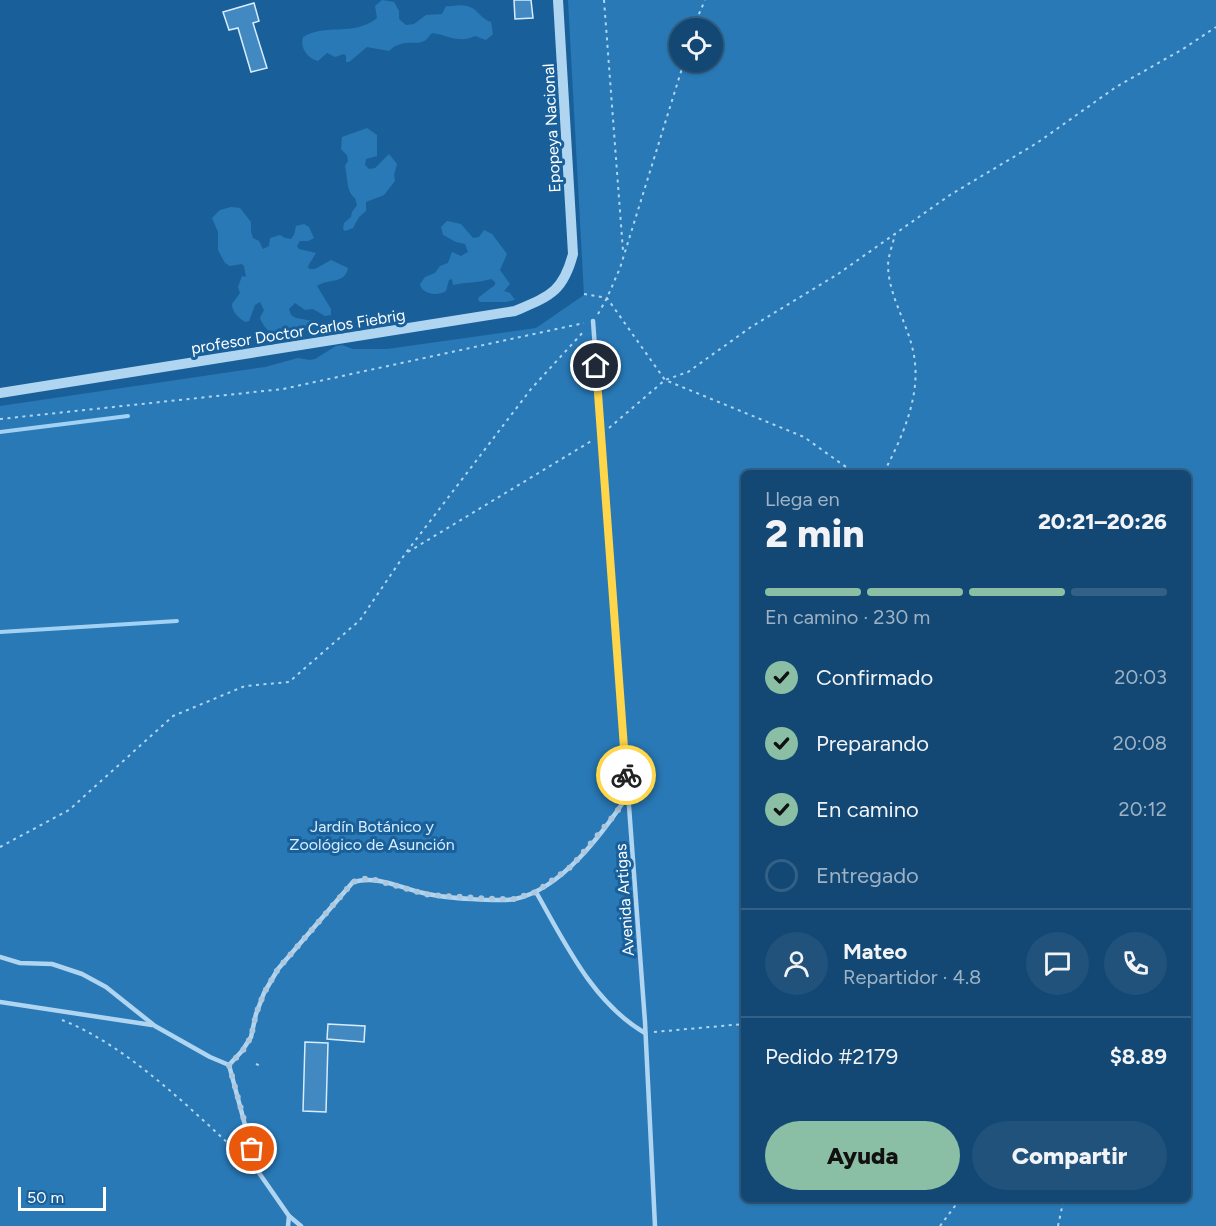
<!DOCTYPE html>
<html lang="es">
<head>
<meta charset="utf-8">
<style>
  body { margin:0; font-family:Figtree,sans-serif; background:#20527c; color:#f1f3f6; height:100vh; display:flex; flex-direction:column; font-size:22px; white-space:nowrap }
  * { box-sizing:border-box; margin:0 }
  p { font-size:20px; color:#9db2c5 }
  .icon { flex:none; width:33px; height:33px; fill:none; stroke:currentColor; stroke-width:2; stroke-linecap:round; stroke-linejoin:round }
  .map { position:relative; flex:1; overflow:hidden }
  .drawer { position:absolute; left:741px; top:470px; width:450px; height:732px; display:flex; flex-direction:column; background:#134874; border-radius:9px; box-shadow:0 2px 4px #0004,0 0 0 2px #326086 }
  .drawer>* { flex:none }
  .controls { position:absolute; left:669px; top:18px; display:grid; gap:12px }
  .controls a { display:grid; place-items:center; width:54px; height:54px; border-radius:50%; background:#134874; box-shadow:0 2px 4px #0004,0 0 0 2px #326086; font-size:30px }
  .scale { position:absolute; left:18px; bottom:15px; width:88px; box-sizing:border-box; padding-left:6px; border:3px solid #fff; border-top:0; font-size:16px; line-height:21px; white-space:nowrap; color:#fff; -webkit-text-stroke:4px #19609b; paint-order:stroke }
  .pin { position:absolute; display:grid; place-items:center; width:51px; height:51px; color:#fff; margin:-26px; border:3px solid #fff; border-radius:50%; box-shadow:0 2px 6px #0007 }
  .courier { position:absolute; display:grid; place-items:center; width:60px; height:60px; margin:-30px; border:4px solid #ffd54a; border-radius:50%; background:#fff; color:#222; box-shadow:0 2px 8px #0007 }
  .summary em { font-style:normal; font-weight:800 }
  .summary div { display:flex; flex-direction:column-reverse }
  .summary { display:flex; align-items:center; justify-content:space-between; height:102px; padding:0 24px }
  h1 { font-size:39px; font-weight:800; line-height:45px }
  .bar { display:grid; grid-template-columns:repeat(4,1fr); gap:9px 6px; align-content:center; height:72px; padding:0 24px }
  .bar i { height:8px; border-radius:4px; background:#326086 }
  .bar .on { background:#8abfa5 }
  .bar p { grid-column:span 4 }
  .line { display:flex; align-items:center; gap:15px; padding:0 24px; border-top:2px solid #326086 }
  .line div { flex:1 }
  .round { display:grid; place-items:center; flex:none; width:63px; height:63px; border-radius:32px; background:#20527c }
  ol { padding:0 24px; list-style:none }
  li { display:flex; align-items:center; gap:18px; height:66px }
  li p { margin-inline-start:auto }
  li .icon { padding:6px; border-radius:50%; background:#8abfa5; color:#111; stroke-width:4 }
  li:last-child { color:#9db2c5 }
  li i { width:33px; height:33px; border:3px solid #326086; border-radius:50% }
  .primary-button { display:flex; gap:12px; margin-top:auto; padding:12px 24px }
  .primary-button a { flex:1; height:69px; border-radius:36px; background:#8abfa5; color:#111; font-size:24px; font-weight:800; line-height:69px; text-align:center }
  .primary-button a+a { background:#20527c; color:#f1f3f6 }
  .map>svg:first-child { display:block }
  .green { fill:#2979b7; fill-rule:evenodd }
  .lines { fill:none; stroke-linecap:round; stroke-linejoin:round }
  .stream { stroke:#a3d1f3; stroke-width:4 }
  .building { fill:#4289c1; stroke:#d7ecfc; stroke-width:1.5 }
  .path { stroke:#b0d5f1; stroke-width:2; stroke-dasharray:3 4.5; stroke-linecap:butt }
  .service { stroke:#b0d5f1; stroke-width:4.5 }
  .tertiary { stroke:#b0d5f1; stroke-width:10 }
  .done { stroke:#aec7dc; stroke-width:6; stroke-dasharray:0 10.8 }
  .route { stroke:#ffd54a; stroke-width:8 }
  .labels { text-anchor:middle; stroke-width:6; stroke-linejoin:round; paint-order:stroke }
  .street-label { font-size:16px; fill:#fff; stroke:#19609b }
  .park-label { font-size:16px; fill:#d7ecfc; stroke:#19609b }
</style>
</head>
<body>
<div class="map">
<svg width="1216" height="1226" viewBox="0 0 1216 1226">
  <rect width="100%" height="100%" fill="#19609b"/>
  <g class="green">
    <path d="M382,0l12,2 5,9v8l7,6 8,-1 12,-9 16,-1 4,-8c7,1 13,-2 21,0 11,2 13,13 24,16l2,12 -7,6 -11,-4c-16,8 -27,-1 -43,-3 -2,2 -4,5 -6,7 -11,7 -22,-3 -37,11l-22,-4 -18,15h-3v-6l-2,-2 -9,3 -8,-4 -9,8c-11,-3 -18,-13 -15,-24 22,-14 51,0 74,-19l-2,-12z"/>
    <path d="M568,0h648v1226h-1216v-820l265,-39 33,-9 12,2 5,-1 21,-13 6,-1 11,4h34l149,-21 48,-33zM680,28h32v34h-32zM744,472h444v726h-444z"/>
    <path d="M367,128l10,7v21l-11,3 -1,6 4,4 6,-1 14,-14 8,10 -3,11 1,6 -11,14 -18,7v9l-7,6 -6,11 -8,3 -2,-2 1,-6 7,-6 1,-5 5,-7 -2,-7c-9,-6 -7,-21 -10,-32l3,-5 -1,-6 -6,-6 1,-12z"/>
    <path d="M231,207l9,1 11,14v10l2,6 6,3 4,8 6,-3 1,-8 10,-3 5,3 6,1 3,-4 2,-9 8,-2 5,3 5,11 -6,3h-8l-3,5 2,3 17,4 -8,13 1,3h6l16,-9 17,8c-3,17 -20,10 -31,18l14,23v6l-6,1 -12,-7 -8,1 -10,-7 -6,6 2,6 5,3 17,3v6c-10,8 -23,6 -34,1l-6,5c-6,-2 -11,-9 -13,-15l4,-8 -4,-8 -5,3 -6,16 -3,1c-7,-3 -14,-10 -14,-18l8,-11 -2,-6 4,-11 4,1 -2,-11 -2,-2 -12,2 -5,-3 -7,-13v-18l-6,-14 8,-8z"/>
    <path d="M447,221l14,3 12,14 6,-1 5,-7 8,4 15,20 -7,16 10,14 -6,7 6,2 5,7 -9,2h-26l-2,-2 1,-3 16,-12v-3l-4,-3c-13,4 -25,3 -38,6l-1,-6 -3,1 -3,11c-8,5 -24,4 -26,-7l5,-7 10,-4 5,-7 8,-3 4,-11 9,4 7,-4 -3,-8 -9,-2 -13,-7 -2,-8z"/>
  </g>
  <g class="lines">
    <g class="stream">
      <path d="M0,432l128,-16"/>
      <path d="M0,632l177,-11"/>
    </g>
  </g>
  <g class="building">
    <path d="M514,0h17l2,18 -18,1z"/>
    <path d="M254,3l5,18 -6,2 14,45 -16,4 -13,-44 -9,2 -6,-18z"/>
    <path d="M328,1024l37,2 -1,16 -37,-3z"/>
    <path d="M305,1042l23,1 -2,69 -23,-1z"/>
  </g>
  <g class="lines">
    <g class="path">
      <path d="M604,0l19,251"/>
      <path d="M693,28l12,-28"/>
      <path d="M584,294l23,4 58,82 139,57 49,35"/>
      <path d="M598,314l9,-16 13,-30 64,-206"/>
      <path d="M0,419l283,-30 301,-66"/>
      <path d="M609,428l56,-48 23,-8 63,-45 87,-53 112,-79 87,-52 79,-56 67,-38 33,-22"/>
      <path d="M884,472c17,-32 35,-72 31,-109 -3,-34 -26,-63 -27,-97 0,-10 5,-22 7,-32"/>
      <path d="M408,552l185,-112"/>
      <path d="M0,847l69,-37 104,-94 72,-30 44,-4 71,-62 45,-66 126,-165 54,-59"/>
      <path d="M62,1020c65,25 132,92 183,139"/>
      <path d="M654,1032l90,-8"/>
      <path d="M256,1064l5,2"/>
      <path d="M940,1226l21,-28"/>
      <path d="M1058,1226l6,-28"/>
    </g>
    <g class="service">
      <path d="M593,321l52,701 10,204"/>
      <path d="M536,892c29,51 57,111 109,141"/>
      <path d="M0,957l20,6 32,1 30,10 24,13 49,39 55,31 19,8"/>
      <path d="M0,1002l152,23"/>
      <path d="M229,1065l13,-14 9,-14 5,-23 8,-21 14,-24 75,-87c28,-7 48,7 75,12 18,4 71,8 87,5 47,-10 88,-66 113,-104"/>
      <path d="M229,1065l28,105 32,46 12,10"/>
      <path d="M288,1226l1,-10"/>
    </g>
    <path class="tertiary" d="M0,393l515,-82c35,-15 48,-19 58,-57l-15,-254"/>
  </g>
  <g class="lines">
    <path class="done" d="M252,1149l-23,-84 13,-13 9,-15 5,-23 8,-21 14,-24 75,-87 15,-4 61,17 66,4h19l22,-7 36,-26 44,-53 12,-18 -2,-20"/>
    <path class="route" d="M596,366l30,409"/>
  </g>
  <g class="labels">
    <g class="street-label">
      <text transform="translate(551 128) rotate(-93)" y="6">Epopeya Nacional</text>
      <text transform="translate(298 331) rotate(-9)" y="6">profesor Doctor Carlos Fiebrig</text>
      <text transform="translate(624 900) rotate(-94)" y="6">Avenida Artigas</text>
    </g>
    <g class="park-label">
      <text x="372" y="832">Jardín Botánico y<tspan x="372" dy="18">Zoológico de Asunción</tspan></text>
    </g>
  </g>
</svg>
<div class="controls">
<a><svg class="icon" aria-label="locate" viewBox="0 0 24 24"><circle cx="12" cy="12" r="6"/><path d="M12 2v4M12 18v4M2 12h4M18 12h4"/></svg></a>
</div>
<div class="scale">50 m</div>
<div class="pin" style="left:252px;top:1149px;background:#ea580c"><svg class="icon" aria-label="bag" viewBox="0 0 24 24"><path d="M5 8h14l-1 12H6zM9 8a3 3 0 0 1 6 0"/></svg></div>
<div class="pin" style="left:596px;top:366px;background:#1f2937"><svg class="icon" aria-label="home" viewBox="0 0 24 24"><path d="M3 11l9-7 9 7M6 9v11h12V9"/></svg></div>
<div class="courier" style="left:626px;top:775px"><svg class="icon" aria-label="bike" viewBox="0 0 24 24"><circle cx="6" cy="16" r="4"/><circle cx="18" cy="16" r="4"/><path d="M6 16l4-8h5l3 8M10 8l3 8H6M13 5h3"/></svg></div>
<section class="drawer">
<div class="summary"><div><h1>2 min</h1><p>Llega en</p></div><em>20:21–20:26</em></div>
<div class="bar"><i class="on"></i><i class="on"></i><i class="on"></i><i></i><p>En camino · 230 m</p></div>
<ol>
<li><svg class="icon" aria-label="check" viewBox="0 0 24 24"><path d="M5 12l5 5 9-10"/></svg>Confirmado<p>20:03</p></li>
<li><svg class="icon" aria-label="check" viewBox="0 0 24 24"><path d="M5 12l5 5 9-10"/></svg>Preparando<p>20:08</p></li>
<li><svg class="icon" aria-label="check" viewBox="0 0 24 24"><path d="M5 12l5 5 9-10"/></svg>En camino<p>20:12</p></li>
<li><i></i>Entregado</li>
</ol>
<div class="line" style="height:108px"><a class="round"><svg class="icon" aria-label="person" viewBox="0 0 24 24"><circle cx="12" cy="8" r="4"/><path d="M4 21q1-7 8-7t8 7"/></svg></a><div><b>Mateo</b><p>Repartidor · 4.8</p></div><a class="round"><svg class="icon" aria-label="chat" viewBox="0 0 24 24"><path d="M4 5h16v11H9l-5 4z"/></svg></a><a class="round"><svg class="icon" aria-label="phone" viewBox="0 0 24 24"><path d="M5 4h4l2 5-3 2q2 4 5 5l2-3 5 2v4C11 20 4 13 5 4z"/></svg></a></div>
<div class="line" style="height:78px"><div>Pedido #2179</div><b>$8.89</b></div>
<div class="primary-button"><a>Ayuda</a><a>Compartir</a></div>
</section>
</div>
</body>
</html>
